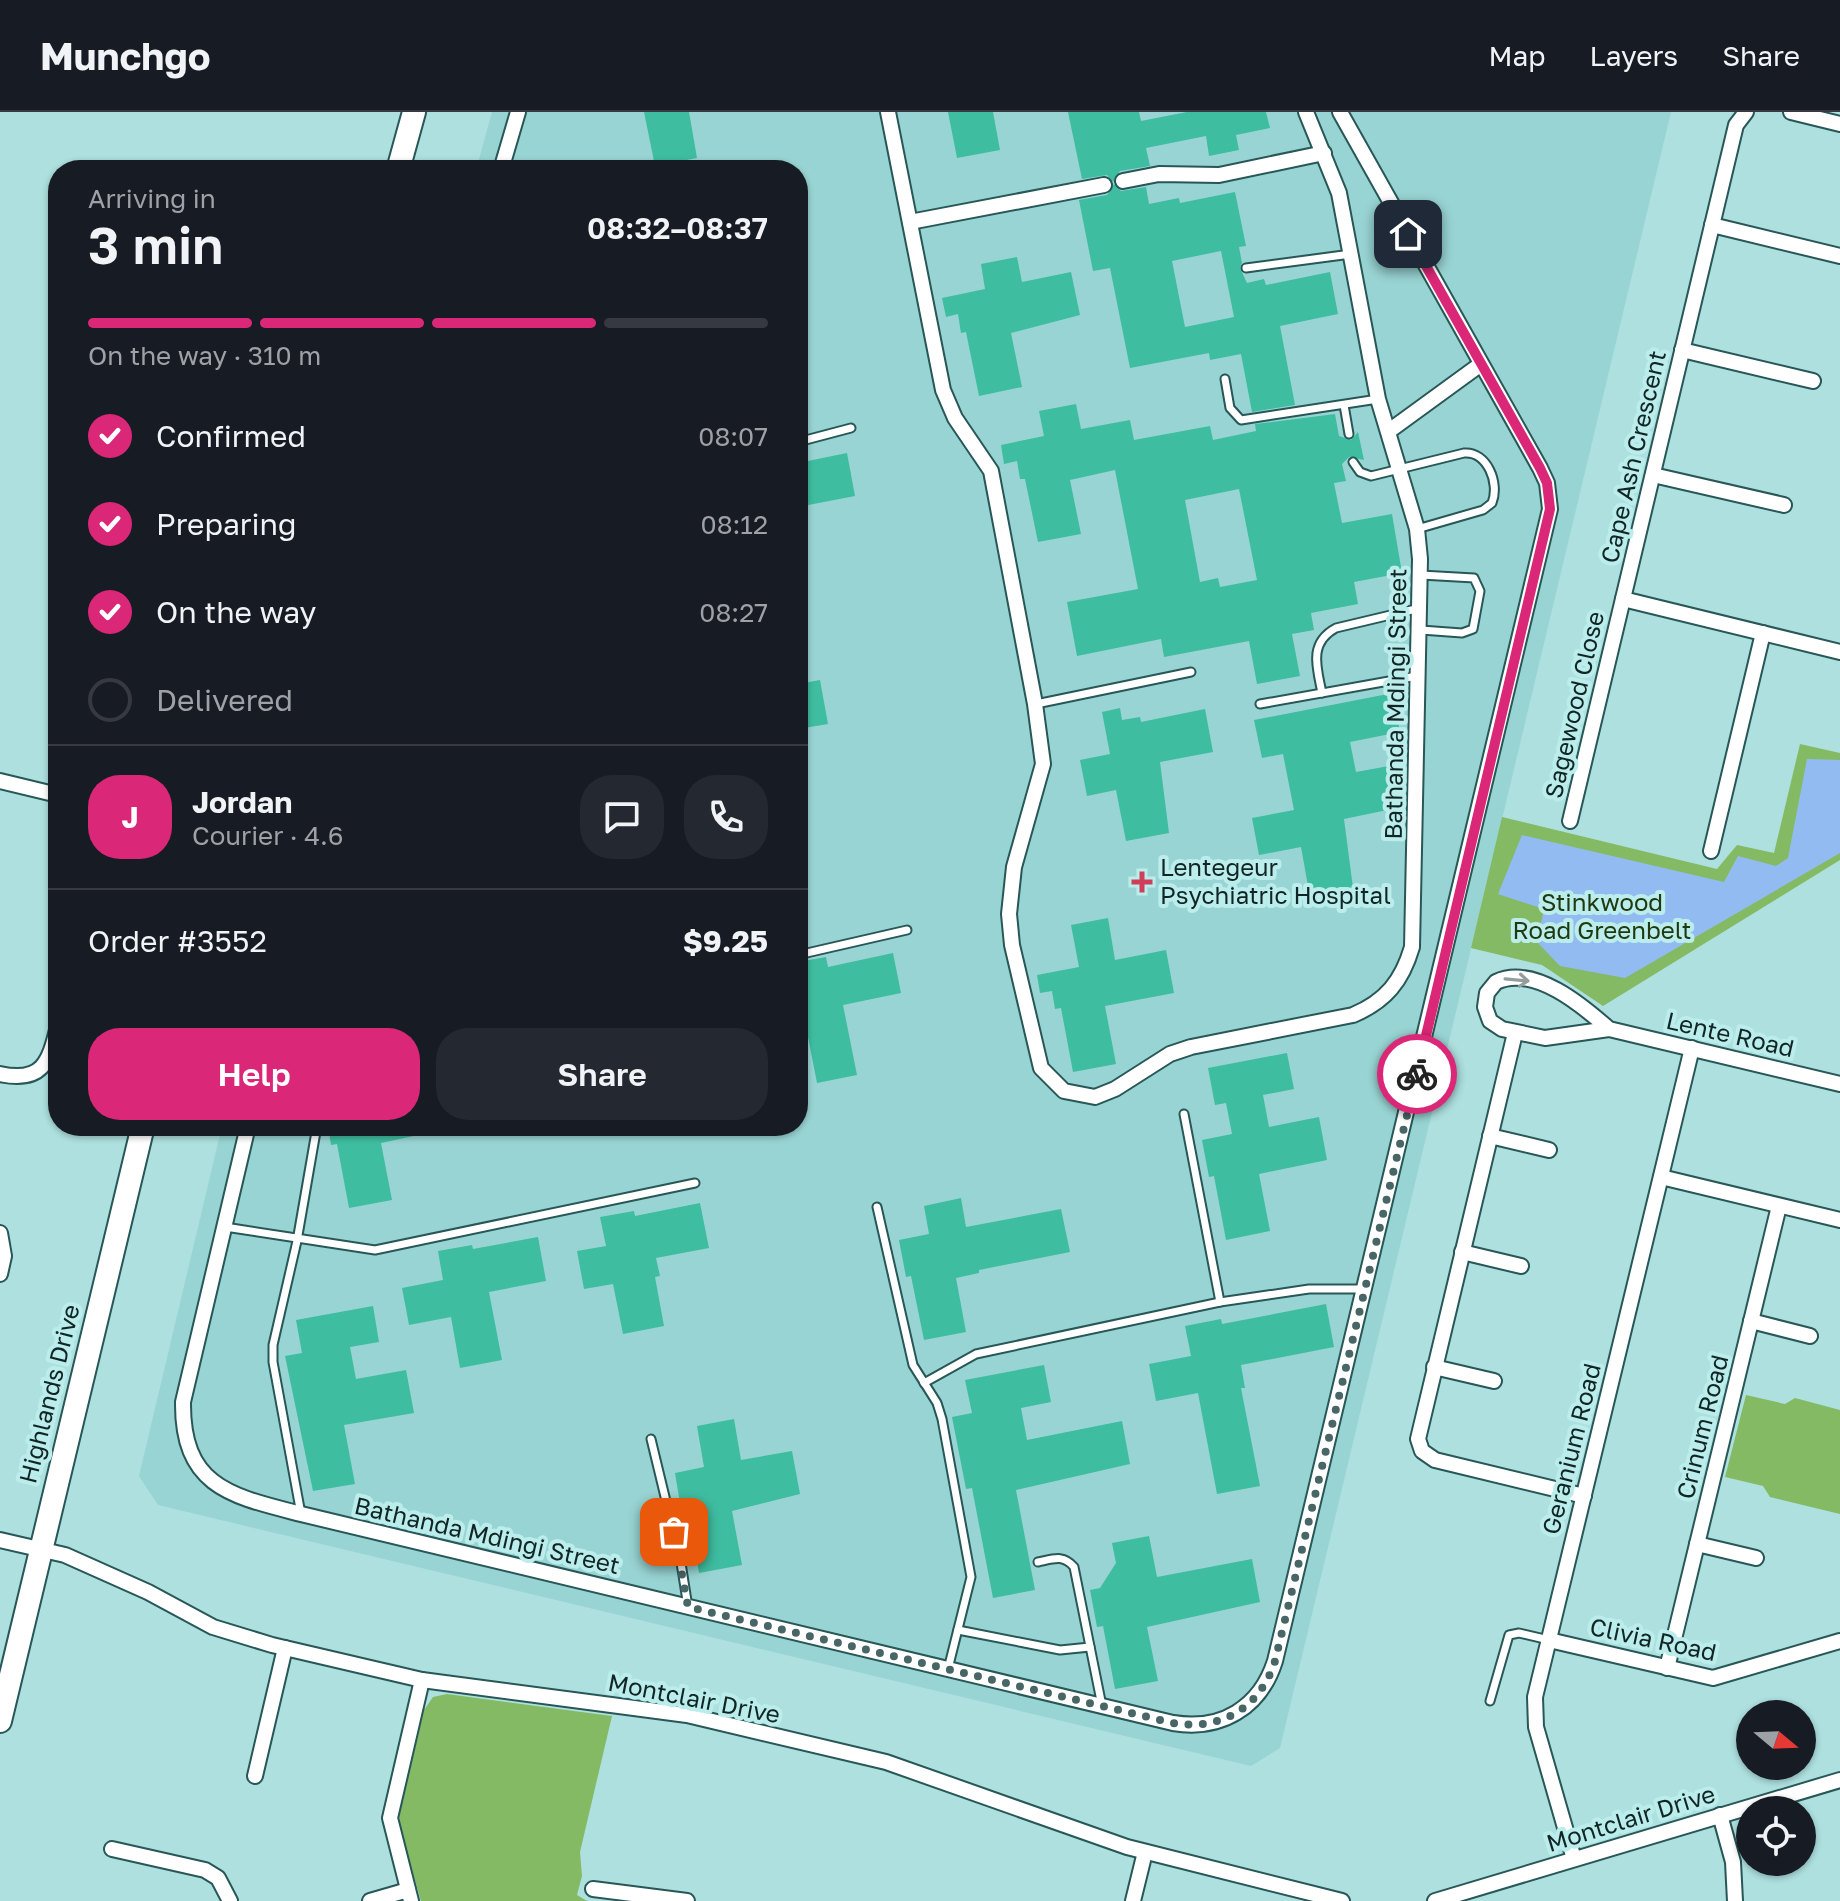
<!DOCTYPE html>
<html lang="en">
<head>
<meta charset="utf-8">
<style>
  body { margin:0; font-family:"Golos Text",sans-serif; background:#242831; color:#f1f3f6; height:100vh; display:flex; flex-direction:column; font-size:30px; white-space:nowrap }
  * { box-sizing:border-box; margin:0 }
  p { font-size:26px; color:#9ea1a6 }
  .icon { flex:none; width:44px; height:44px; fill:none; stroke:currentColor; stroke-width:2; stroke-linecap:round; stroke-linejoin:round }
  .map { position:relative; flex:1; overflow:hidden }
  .details { position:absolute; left:48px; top:48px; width:760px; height:976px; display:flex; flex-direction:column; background:#171b24; border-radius:32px; box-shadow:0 2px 6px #0004 }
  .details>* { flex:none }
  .needle { width:52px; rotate:109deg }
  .buttons { position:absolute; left:1736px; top:1588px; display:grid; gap:16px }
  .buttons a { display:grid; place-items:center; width:80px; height:80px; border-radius:50%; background:#171b24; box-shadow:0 2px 6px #0004; font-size:40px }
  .pin { position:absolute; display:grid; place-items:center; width:68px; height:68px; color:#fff; margin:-34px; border-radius:16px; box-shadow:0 4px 12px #0006 }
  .courier { position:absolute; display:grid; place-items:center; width:80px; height:80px; margin:-40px; border:6px solid #db2777; border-radius:50%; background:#fff; color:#222; box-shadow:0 2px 10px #0007 }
  .head em { font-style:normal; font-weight:600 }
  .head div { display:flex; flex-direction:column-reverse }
  .head { display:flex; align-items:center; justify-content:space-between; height:136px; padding:0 40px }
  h1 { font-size:52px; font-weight:600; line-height:60px }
  .bar { display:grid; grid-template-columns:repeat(4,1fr); gap:12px 8px; align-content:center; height:96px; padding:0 40px }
  .bar i { height:10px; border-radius:6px; background:#363941 }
  .bar .active { background:#db2777 }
  .bar p { grid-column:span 4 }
  .line { display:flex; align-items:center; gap:20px; padding:0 40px; border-top:2px solid #363941 }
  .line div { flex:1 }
  .round { display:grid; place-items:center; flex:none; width:84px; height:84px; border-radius:32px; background:#242831 }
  ol { padding:0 40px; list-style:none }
  li { display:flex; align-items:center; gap:24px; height:88px }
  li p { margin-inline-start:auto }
  li .icon { padding:8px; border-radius:50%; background:#db2777; color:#fff; stroke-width:4 }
  li:last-child { color:#9ea1a6 }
  li i { width:44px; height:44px; border:4px solid #363941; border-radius:50% }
  .primary-button { display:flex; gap:16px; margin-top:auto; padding:16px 40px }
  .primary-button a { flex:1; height:92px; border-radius:32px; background:#db2777; color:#fff; font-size:32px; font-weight:600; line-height:92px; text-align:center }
  .primary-button a+a { background:#242831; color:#f1f3f6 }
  header { display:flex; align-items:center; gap:48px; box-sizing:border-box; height:112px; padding:0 40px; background:#171b24; border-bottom:2px solid #363941 }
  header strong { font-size:38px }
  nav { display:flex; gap:44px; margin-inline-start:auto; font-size:28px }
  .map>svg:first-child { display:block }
  .built { fill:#98d4d3 }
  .green { fill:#85ba64 }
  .water { fill:#92bcf1 }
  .building { fill:#3fbda0; fill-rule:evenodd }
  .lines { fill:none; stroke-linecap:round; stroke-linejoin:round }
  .lane-casing { stroke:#275756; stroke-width:11 }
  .street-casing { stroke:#275756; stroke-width:18 }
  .secondary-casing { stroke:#275756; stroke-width:26 }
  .lane { stroke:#fff; stroke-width:7 }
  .street { stroke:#fff; stroke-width:14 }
  .secondary { stroke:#fff; stroke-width:22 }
  .oneway { stroke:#949d9c }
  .done { stroke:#486665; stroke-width:8; stroke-dasharray:0 14.4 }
  .route { stroke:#db2777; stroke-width:10 }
  .poi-dot { fill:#d03f59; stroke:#baedec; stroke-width:3 }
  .labels { text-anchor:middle; stroke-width:8; stroke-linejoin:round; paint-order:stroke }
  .street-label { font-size:24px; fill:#112524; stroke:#baedec }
  .poi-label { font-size:24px; fill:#112524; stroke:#baedec; text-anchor:start }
  .park-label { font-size:24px; fill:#213910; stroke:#baedec }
</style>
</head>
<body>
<header>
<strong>Munchgo</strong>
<nav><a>Map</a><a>Layers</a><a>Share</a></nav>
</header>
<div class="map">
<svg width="1840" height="1789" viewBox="0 0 1840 1789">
  <rect width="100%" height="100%" fill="#ade0df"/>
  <path class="built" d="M492,0h1179l-391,1636 -29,18 -1093,-261 -19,-29 83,-350h576v-956h-322z"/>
  <g class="green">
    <path d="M1800,632l40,9v107l-237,146 -61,-41 -71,-17 31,-131 215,52 20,-24 37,8z"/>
    <path d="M1746,1283l39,9 10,-6 45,12v104l-70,-17 -7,-11 -38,-9z"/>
    <path d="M447,1582l165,22 -32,136 2,24 -5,19 10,6h-166l-20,-68 -2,-17 25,-106 9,-13z"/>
  </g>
  <path class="water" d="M1807,647l33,1v93l-215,125 -65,-12 -23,-24 7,-33 -46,-15 24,-59 202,47 14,-26 38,10 12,-8z"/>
  <g class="building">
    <path d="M644,0h45l8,46 -42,8z"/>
    <path d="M948,0h45l7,38 -43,8z"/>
    <path d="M1068,0h71l2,9 46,-9h79l4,16 -34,7 3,15 -30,6 -3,-20 -60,12 4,18 -30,5 -7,11 -6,-7 -25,4z"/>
    <path d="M1114,72l7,7 25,-4 3,17 30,-6 1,5 55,-11 11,54 -7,1 3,16 -2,5 7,15 17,-4 2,6 64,-13 8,42 -58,12 15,79 -43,7 -11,-58 -31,6 -1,-7 -79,15 -20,-100 -17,3 -14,-71 28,-5zM1221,139l13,66 -49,10 -13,-66z"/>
    <path d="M1017,145l5,25 49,-10 9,43 -69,18 11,54 -43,9 -13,-64 -5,1 -3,-19 -12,3 -4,-19 43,-9 -4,-25z"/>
    <path d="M1076,292l5,25 49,-9 4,20 76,-14 3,14 43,-9 -1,-7 80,-10 4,22 12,4 7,-8 6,28 -15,-3 -7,7 4,17 -12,2 8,40 50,-9 10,59 -48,9 4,22 -47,9 3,17 -22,4 8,42 -43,8 -8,-43 -85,16 -3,-18 -84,17 -10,-54 71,-13 -23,-119 -45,10 11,54 -43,8 -13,-63h-5l-3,-18 -13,3 -3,-19 43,-9 -5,-25zM1239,377l18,91 -37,7 -2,-9 -18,4 -15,-82z"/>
    <path d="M847,341l8,43 -57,11v-44z"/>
    <path d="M820,568l8,44 -30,5v-45z"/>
    <path d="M1393,581l7,39 -50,10 6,30 33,-6 8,42 -53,11 9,69 -43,9 -9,-50 -42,8 -7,-37 42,-8 -11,-56 -21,4 -8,-38z"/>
    <path d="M1120,596l2,12 18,-3 1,5 64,-13 8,43 -53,10 9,71 -43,8 -10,-51 -29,6 -7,-36 30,-6 -8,-42z"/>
    <path d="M1108,806l7,42 51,-10 8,43 -69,13 11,58 -43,8 -12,-64 -6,1 -3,-18 -12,2 -3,-18 42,-8 -8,-42z"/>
    <path d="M893,841l8,40 -58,12 14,70 -40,8 -10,-51 -9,2v-72l28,-5 2,10z"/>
    <path d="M1287,941l7,36 -31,6 6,32 50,-10 8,43 -68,14 11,57 -44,9 -12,-64 -5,1 -7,-37 30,-6 -6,-31 -11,2 -7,-37z"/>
    <path d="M328,1014h99l1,7 -47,10 11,57 -43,8 -12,-64 -6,1z"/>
    <path d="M961,1086l5,29 95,-18 9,43 -91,18v3l-23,5 10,54 -42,8 -13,-64 -5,1 -7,-37 30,-6 -5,-28z"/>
    <path d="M700,1091l9,45 -53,10 4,18 -5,1 9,49 -41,8 -10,-50 -29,5 -7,-38 29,-5 -6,-29 34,-6 1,5z"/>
    <path d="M538,1125l8,44 -57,11 13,68 -42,8 -9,-51 -42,8 -7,-37 41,-8 -5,-29 34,-6 1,4z"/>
    <path d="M1326,1192l8,43 -93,18 4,23h-4l19,98 -43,8 -19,-101 -42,8 -7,-37 42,-8 -6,-30 36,-7 1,5z"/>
    <path d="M373,1194l6,36 -29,5 6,32 50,-9 8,43 -70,12 11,59 -42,7 -28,-135 17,-3 -6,-33z"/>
    <path d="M1044,1253l7,37 -30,6 6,32 95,-19 8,43 -114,26 19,100 -42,8 -21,-110 -6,1 -14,-72 20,-4 -7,-33z"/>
    <path d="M734,1307l7,41 51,-9 8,43 -68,17 10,54 -43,8 -12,-65 -6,1 -6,-36 29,-6 -7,-41z"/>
    <path d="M1149,1424l8,41 95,-18 8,43 -113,25 11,54 -43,8 -12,-63 -6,1 -7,-37 10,-2 16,-25 -4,-20z"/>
  </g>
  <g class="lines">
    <g class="lane-casing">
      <g id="lane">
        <path d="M1246,156l105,-14"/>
        <path d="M1225,267l5,29 11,12 137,-21"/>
        <path d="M1344,293l5,29"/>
        <path d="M798,330l53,-14"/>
        <path d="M1353,350l7,10 11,4 93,-23c23,-2 36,30 28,50l-9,7 -66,19"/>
        <path d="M1421,463l53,3 6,13 -7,38 -11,4 -41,-3"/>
        <path d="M1322,581c-5,-25 -14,-50 14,-65l84,-20"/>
        <path d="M1036,592l155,-32"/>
        <path d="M1260,592l157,-28"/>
        <path d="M798,843l109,-25"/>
        <path d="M1184,1002l36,188"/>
        <path d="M877,1095l36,158 24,38 5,16 29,158 -23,92"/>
        <path d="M225,1115l150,23 320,-67"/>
        <path d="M924,1271l52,-29 244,-52 89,-13h55"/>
        <path d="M651,1327l30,124 7,44"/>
        <path d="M301,1402l-28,-152v-17l24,-104 20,-115"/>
        <path d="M1038,1450c15,-3 25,-8 36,5l28,139"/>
        <path d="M958,1518l102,20 30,-3"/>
        <path d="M1490,1589l19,-66 10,-2 30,7"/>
      </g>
    </g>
    <g class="street-casing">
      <g id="street">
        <path d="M888,0l55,278 12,28 36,53 44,233 8,60 -29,103 -5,47 3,31 29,123 23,23 31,6 20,-8 55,-35 21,-7 162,-32c33,-14 49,-34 59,-68l8,-388 -3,-30 -39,-130 -39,-206 -33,-81"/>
        <path d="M1791,0l49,12"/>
        <path d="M501,58l17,-58"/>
        <path d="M1123,69l36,-7 60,1 105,-22"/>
        <path d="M910,110l194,-37"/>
        <path d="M1712,113l128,31"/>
        <path d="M1682,238l131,31"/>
        <path d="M1389,319l92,-67"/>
        <path d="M1653,363l131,30"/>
        <path d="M1623,487l217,53"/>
        <path d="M0,669l58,14"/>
        <path d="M1570,709l166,-696 10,-13"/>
        <path d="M1711,739l52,-218"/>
        <path d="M1609,917c-26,-23 -75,-65 -113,-47l-9,11 -2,14 5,14 12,8 43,9 64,-9 231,55"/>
        <path d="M1515,921l-97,406 4,12 13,9 149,36"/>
        <path d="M0,962c42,9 49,-11 58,-48"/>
        <path d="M248,1014l-65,276c-1,85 48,94 118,112l872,209c48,8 87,-15 102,-62l275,-1152 -3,-26 -7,-15 -200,-356"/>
        <path d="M1490,1024l59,14"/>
        <path d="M1661,1065l179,43"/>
        <path d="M0,1121l4,23 -4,18"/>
        <path d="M1462,1140l59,14"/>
        <path d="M1751,1209l59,15"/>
        <path d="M1434,1255l60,14"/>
        <path d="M0,1428l65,15 83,37 65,35 59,18 150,35 265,35 199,47 241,85 215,54"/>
        <path d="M1697,1432l59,14"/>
        <path d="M1549,1528l164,38 127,-37"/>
        <path d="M1667,1556l112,-462"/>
        <path d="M255,1664l30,-128"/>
        <path d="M1720,1703l13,47 2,39"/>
        <path d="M112,1737l93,21 13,8 12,23"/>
        <path d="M1574,1747l-38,-132 -1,-30 157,-649"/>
        <path d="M593,1777l94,12"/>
        <path d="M370,1789l38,-11"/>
        <path d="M411,1789l-21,-83 32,-138"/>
        <path d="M1133,1789l12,-49"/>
        <path d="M1435,1789l405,-121"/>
      </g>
    </g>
    <g class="secondary-casing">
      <g id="secondary">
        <path d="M398,58l16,-58"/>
        <path d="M0,1609l143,-595"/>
      </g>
    </g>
    <use href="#lane" class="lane"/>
    <use href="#street" class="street"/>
    <use href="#secondary" class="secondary"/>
  </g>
  <defs><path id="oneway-shaft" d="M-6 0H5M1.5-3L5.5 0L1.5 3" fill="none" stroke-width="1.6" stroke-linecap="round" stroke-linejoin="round" transform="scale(2)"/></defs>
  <use class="oneway" href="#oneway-shaft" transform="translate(1517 868) rotate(5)"/>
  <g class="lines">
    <path class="done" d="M674,1420l14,75 485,116c48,8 87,-15 102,-62l142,-587"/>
    <path class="route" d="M1408,122l132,234 7,15 3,26 -133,565"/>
  </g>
  <path class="poi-dot" d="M1138 758h8v8h8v8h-8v8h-8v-8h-8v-8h8z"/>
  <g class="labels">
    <g class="street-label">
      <text transform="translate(1634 345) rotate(-77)" y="8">Cape Ash Crescent</text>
      <text transform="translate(1396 592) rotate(-89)" y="8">Bathanda Mdingi Street</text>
      <text transform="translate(1575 593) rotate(-77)" y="8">Sagewood Close</text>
      <text transform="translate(1730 923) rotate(13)" y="8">Lente Road</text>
      <text transform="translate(50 1282) rotate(-76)" y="8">Highlands Drive</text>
      <text transform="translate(1703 1315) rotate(-76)" y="8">Crinum Road</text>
      <text transform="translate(1572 1337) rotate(-76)" y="8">Geranium Road</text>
      <text transform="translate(487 1424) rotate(13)" y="8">Bathanda Mdingi Street</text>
      <text transform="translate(1653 1528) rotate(12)" y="8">Clivia Road</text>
      <text transform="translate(694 1587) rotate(11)" y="8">Montclair Drive</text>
      <text transform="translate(1631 1707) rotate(-17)" y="8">Montclair Drive</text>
    </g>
    <g class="poi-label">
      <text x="1160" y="764">Lentegeur<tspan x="1160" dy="28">Psychiatric Hospital</tspan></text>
    </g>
    <g class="park-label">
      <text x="1602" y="799">Stinkwood<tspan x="1602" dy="28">Road Greenbelt</tspan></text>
    </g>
  </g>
</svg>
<div class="buttons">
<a><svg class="needle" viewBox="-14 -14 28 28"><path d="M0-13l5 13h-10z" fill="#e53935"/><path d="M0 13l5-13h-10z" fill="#9ea1a6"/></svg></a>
<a><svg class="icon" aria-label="locate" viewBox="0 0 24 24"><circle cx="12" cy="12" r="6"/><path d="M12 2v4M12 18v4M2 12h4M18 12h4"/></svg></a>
</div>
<div class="pin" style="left:674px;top:1420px;background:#ea580c"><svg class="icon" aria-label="bag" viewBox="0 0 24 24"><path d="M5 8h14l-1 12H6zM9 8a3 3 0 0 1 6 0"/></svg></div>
<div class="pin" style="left:1408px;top:122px;background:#1f2937"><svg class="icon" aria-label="home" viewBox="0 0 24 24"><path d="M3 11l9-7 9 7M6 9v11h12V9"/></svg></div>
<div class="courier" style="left:1417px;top:962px"><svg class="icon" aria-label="bike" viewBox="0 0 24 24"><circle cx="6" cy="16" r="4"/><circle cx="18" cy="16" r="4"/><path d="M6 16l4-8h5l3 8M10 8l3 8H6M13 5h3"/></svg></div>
<section class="details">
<div class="head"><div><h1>3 min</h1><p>Arriving in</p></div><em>08:32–08:37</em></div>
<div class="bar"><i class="active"></i><i class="active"></i><i class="active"></i><i></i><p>On the way · 310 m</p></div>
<ol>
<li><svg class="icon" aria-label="check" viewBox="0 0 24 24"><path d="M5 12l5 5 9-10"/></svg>Confirmed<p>08:07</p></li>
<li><svg class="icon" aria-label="check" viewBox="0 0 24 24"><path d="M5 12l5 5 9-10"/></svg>Preparing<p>08:12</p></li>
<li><svg class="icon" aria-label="check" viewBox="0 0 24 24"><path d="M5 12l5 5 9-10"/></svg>On the way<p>08:27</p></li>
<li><i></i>Delivered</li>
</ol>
<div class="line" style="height:144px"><b class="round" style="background:#db2777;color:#fff">J</b><div><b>Jordan</b><p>Courier · 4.6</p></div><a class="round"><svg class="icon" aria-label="chat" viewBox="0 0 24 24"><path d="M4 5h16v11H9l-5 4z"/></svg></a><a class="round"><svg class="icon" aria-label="phone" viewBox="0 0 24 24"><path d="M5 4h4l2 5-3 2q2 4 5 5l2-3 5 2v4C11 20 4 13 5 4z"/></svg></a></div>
<div class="line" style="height:104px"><div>Order #3552</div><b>$9.25</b></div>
<div class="primary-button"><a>Help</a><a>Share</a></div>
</section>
</div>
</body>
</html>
